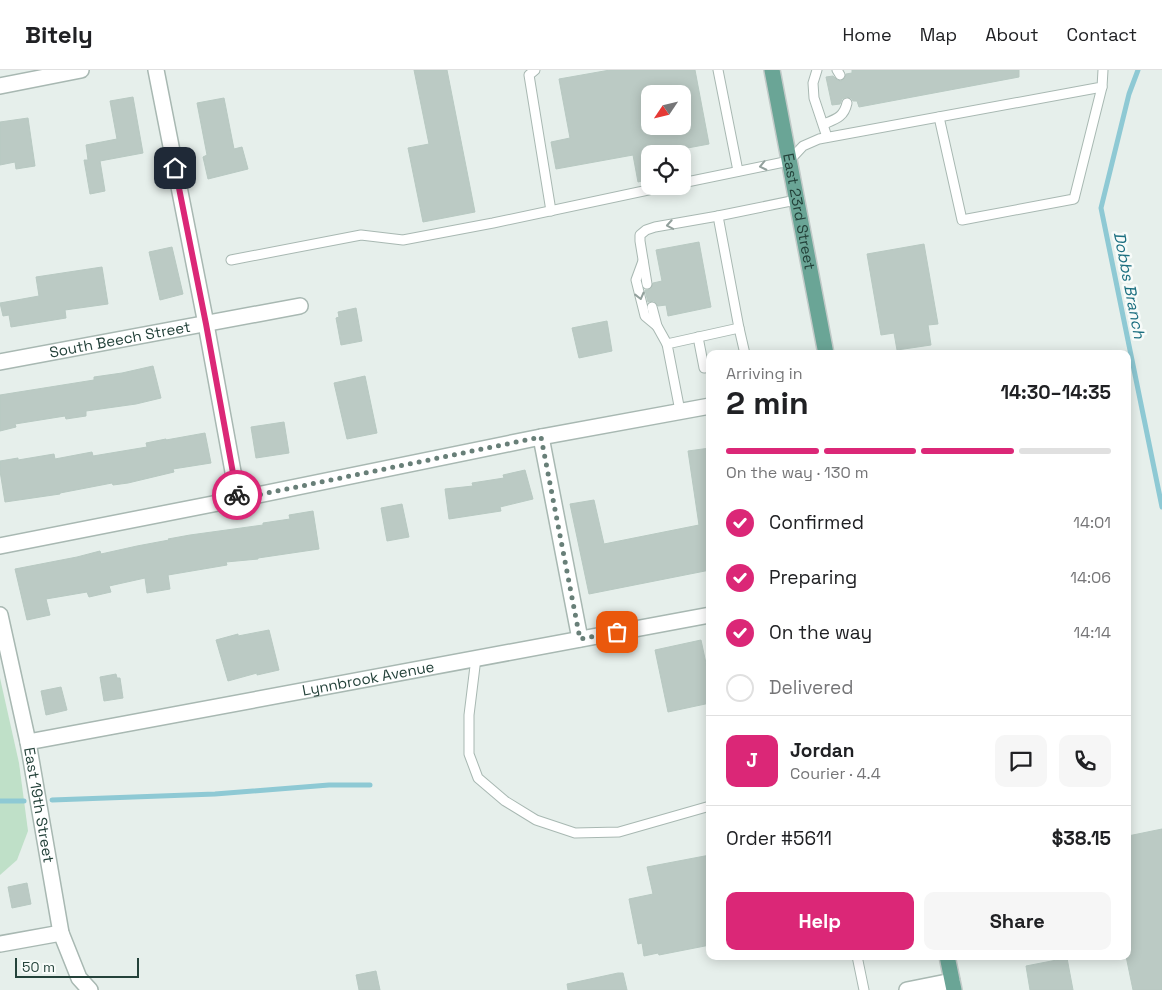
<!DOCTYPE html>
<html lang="en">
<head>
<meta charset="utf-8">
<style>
  body { margin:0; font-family:"Space Grotesk",sans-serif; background:#f6f6f6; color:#202124; height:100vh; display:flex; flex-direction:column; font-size:19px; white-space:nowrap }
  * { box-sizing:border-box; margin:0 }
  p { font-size:16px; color:#757577 }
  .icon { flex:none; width:28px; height:28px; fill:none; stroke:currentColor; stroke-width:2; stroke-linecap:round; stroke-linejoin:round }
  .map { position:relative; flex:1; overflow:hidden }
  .panel { position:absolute; left:706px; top:280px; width:425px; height:610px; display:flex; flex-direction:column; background:#fff; border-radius:10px; box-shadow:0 2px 12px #0003 }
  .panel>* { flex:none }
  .needle { width:32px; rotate:235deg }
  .buttons { position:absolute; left:641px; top:15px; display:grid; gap:10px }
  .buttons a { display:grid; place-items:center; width:50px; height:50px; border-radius:10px; background:#fff; box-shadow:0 2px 12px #0003; font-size:25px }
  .scale { position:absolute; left:15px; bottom:12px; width:124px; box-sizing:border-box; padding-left:5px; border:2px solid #24423a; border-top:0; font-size:14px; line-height:18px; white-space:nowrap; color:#24423a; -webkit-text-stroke:4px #f7fbf9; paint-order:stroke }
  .pin { position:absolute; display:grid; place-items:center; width:42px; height:42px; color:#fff; margin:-21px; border-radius:10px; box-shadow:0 2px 8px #0006 }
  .courier { position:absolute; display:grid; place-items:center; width:50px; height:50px; margin:-25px; border:4px solid #db2777; border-radius:50%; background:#fff; color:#222; box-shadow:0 1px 6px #0007 }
  .overview em { font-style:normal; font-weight:700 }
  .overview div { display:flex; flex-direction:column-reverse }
  .overview { display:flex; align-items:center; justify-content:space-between; height:85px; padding:0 20px }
  h1 { font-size:32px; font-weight:700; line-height:38px }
  .bar { display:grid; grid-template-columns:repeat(4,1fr); gap:8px 5px; align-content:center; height:60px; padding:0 20px }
  .bar i { height:6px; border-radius:4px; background:#e0e0e0 }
  .bar .selected { background:#db2777 }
  .bar p { grid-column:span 4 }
  .line { display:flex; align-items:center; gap:12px; padding:0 20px; border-top:1px solid #e0e0e0 }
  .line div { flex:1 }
  .round { display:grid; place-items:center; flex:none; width:52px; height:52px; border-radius:10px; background:#f6f6f6 }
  ol { padding:0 20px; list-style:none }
  li { display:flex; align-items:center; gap:15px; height:55px }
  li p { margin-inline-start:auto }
  li .icon { padding:5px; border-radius:50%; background:#db2777; color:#fff; stroke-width:4 }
  li:last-child { color:#757577 }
  li i { width:28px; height:28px; border:2px solid #e0e0e0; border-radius:50% }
  .cta { display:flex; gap:10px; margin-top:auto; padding:10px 20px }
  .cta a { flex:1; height:58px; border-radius:10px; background:#db2777; color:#fff; font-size:20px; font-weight:700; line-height:58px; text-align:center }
  .cta a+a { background:#f6f6f6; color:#202124 }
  header { display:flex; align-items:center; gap:30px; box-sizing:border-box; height:70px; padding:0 25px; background:#fff; border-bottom:1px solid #e0e0e0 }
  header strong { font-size:24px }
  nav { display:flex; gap:28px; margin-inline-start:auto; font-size:18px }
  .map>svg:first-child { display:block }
  .green { fill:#bfe0c8 }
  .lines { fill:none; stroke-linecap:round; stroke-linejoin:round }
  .stream { stroke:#8ec9d4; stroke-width:5 }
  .building { fill:#bbcac4; stroke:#b8c9c2; fill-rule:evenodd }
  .lane-casing { stroke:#a8b8b2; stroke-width:11 }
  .street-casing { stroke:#a8b8b2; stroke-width:18 }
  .primary-casing { stroke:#c2cac8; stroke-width:18 }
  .lane { stroke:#fff; stroke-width:9 }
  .street { stroke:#fff; stroke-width:15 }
  .primary { stroke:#6aa596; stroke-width:15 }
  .oneway { stroke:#92a09c }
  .done { stroke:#687f78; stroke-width:5; stroke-dasharray:0 9 }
  .route { stroke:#db2777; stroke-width:6 }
  .labels { text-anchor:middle; stroke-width:5; stroke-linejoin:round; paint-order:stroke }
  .street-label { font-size:15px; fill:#24423a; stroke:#f7fbf9 }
  .water-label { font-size:16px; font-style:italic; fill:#1c6f80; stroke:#f7fbf9 }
</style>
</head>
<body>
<header>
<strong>Bitely</strong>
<nav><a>Home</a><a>Map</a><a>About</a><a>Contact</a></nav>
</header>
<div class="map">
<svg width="1162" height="920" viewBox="0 0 1162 920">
  <rect width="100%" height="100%" fill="#e6efeb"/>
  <path class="green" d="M0,608l19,85 9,68 -11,29 -17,15z"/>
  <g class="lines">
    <g class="stream">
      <path d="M1138,0l-9,24 -28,114 61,299"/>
      <path d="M52,730l163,-6 114,-9h41"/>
      <path d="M0,731h24"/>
    </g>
  </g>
  <g class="building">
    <path d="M414,0h33l28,142 -52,10 -15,-74 21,-4z"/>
    <path d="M610,0h85l14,74 -43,8 1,2h-17v25l-12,3 -5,-27 -77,14 -5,-27 19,-4 -11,-59zM650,24h32v32h-32z"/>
    <path d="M852,0h167v7l-160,30 -2,-6h-4l-2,-3 -5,-1 -4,2 -2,5 -8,1 -6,-28 7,-1 4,4 4,1 4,-3 1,-4 6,-1z"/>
    <path d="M133,27l10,56 -43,8 5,30 -15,3 -6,-34h4l-2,-15 31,-6 -7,-38z"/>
    <path d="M224,28l10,51 8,-2 6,22 -40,10 -5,-22 4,-2 -10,-52z"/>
    <path d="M28,48l7,48 -19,3 -1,-7 -15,3v-43z"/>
    <path d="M699,172l12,65 -43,9 -2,-11 -8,1 -4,-5 -6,1 -3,-12h3l3,-2 2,-5 9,-2 -6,-31z"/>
    <path d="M924,174l14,80 -10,1 3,20 -34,5 -3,-17 -13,2 -14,-81z"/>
    <path d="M172,177l11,47 -23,6 -11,-48z"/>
    <path d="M102,197l6,37 -43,6 1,8 -55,9 -2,-12 -6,1 -3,-13 39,-7 -3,-19z"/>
    <path d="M356,238l6,33 -21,4 -5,-27 3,-1 -1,-5z"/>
    <path d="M607,251l5,30 -33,7 -7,-30z"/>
    <path d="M153,296l8,32 -25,6 -50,7v5l-20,3 -1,-3 -50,8 1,3 -16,4v-36l94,-15v-3l28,-4z"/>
    <path d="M365,306l12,57 -30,6 -13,-56z"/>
    <path d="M284,352l5,31 -33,5 -5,-31z"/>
    <path d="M205,363l6,30 -38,6 1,3 -46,11 -15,2 -1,-2 -52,10v1l-55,8 -5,-31v-10l18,-3v2l36,-6 1,5 37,-7 1,4 54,-9 -1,-4 20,-4v1z"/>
    <path d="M710,378v122l-121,24 -19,-90 24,-4 10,44 95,-19 -11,-74z"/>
    <path d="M525,400l8,29 -33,8 1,4 -52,8 -4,-30 28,-3 -1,-3 32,-5 -1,-3z"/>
    <path d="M402,434l7,33 -22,4 -6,-33z"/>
    <path d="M313,441l6,38 -61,9v1l-32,3 1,3 -59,10 2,14 -23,4 -2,-15 -36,8 2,6 -22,5 -2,-5 -41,7 4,16 -23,5 -12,-51 62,-12 23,-6 1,3 36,-8 32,-6 -1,-1 22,-4 73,-10v-2l27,-4 -1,-4z"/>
    <path d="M269,560l10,40 -22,5v-2l-29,8 -12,-41 22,-6v2z"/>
    <path d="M701,570l9,42v21l-42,9 -13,-62z"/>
    <path d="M116,604l1,4h3l3,20 -19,3 -4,-24z"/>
    <path d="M61,617l6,23 -21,5 -5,-24z"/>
    <path d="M1162,759v161h-29l-7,-34h2v-120z"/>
    <path d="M710,785v90l-51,10 -1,-2 -14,3 -2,-13 -4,1 -9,-45 24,-5 -6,-27z"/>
    <path d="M27,813l4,21 -19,4 -4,-21z"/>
    <path d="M1067,888l6,32h-43l-4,-24z"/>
    <path d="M376,901l4,19h-21l-3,-15z"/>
    <path d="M618,903h5l4,17h-59l-1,-6z"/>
  </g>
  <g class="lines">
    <g class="lane-casing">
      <g id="lane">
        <path d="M535,0l-6,5 22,136"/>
        <path d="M718,0l20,101"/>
        <path d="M817,0l-4,13 1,15 13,39"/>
        <path d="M837,0l3,5"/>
        <path d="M939,47l23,103 112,-21 28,-112"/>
        <path d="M824,54c12,-5 20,-7 23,-21"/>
        <path d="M682,113l107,-22 14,-15 16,-7 283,-52 1,-17"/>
        <path d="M231,190l130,-25 42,5 90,-17 174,-37"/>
        <path d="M643,191l-7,19 9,36 12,10"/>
        <path d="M647,214l-7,-43v-6l6,-5 9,-3 63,-11"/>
        <path d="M652,237l5,19 10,18"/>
        <path d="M739,258l6,26"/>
        <path d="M698,267l6,31 6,-1"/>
        <path d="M680,341l-13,-67 72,-16 -21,-112 78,-16"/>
        <path d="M476,588l-7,57v39l9,24 27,23 31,19 39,13 44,-1 91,-26"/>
        <path d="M857,886l7,34"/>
      </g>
    </g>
    <g class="street-casing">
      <g id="street">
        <path d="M156,0l50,254 32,175"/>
        <path d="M0,16l81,-16"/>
        <path id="s1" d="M0,292l300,-56"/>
        <path d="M541,367l39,202"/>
        <path d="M0,476l238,-47 303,-62 169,-31"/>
        <path id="s2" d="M0,545l28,127 33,191 18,45 11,12"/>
        <path id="s3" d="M28,672l682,-127"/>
        <path d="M0,874l61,-11"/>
        <path d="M907,920l45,-9"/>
      </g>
    </g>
    <g class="primary-casing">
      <g id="primary">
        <path id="s4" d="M772,0l54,284"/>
        <path d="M947,886l7,34"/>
      </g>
    </g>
    <use href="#lane" class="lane"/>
    <use href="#street" class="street"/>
    <use href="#primary" class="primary"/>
  </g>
  <defs><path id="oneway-chevron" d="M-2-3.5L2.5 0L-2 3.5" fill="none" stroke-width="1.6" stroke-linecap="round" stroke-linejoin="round" transform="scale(1.25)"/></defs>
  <g class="oneway">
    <use href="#oneway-chevron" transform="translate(763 96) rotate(168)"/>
    <use href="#oneway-chevron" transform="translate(670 155) rotate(170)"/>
    <use href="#oneway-chevron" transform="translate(640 226) rotate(76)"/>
  </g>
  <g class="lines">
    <path class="done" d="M237,425l1,4 303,-62 39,202 37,-7"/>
    <path class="route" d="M175,98l31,156 31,171"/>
  </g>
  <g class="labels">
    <g class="street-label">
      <text dy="5" stroke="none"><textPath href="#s4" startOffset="144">East 23rd Street</textPath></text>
      <text dy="5" stroke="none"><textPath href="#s1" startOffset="122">South Beech Street</textPath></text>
      <text dy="5" stroke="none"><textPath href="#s3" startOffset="346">Lynnbrook Avenue</textPath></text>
      <text dy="5" stroke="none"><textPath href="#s2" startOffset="194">East 19th Street</textPath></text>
    </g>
    <g class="water-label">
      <text transform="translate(1130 215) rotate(79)" y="6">Dobbs Branch</text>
    </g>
  </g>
</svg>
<div class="buttons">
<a><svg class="needle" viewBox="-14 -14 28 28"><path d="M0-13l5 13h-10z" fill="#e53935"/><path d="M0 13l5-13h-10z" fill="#757577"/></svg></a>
<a><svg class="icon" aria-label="locate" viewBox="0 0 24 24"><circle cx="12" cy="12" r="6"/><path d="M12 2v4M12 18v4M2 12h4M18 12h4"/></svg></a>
</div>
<div class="scale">50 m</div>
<div class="pin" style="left:617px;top:562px;background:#ea580c"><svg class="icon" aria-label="bag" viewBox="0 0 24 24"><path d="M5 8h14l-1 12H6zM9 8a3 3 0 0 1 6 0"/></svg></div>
<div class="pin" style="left:175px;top:98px;background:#1f2937"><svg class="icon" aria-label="home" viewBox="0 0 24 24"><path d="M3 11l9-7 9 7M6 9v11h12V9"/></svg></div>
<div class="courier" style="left:237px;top:425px"><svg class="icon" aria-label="bike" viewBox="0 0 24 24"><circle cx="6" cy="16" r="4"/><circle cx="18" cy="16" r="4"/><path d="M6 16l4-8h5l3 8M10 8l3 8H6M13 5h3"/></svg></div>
<section class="panel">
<div class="overview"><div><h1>2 min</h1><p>Arriving in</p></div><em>14:30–14:35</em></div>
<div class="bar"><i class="selected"></i><i class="selected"></i><i class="selected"></i><i></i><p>On the way · 130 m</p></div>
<ol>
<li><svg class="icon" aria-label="check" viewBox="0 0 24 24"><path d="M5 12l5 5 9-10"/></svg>Confirmed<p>14:01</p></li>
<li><svg class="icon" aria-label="check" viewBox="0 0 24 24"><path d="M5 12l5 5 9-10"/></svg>Preparing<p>14:06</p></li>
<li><svg class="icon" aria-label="check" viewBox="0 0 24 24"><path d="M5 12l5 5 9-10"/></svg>On the way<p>14:14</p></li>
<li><i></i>Delivered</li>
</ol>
<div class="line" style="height:90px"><b class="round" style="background:#db2777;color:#fff">J</b><div><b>Jordan</b><p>Courier · 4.4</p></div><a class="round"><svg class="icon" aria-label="chat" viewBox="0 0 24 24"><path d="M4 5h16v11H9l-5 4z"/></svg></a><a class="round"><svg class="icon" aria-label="phone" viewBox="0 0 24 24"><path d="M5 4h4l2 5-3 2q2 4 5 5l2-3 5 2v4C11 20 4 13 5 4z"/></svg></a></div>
<div class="line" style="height:65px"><div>Order #5611</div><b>$38.15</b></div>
<div class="cta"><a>Help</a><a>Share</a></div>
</section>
</div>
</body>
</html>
